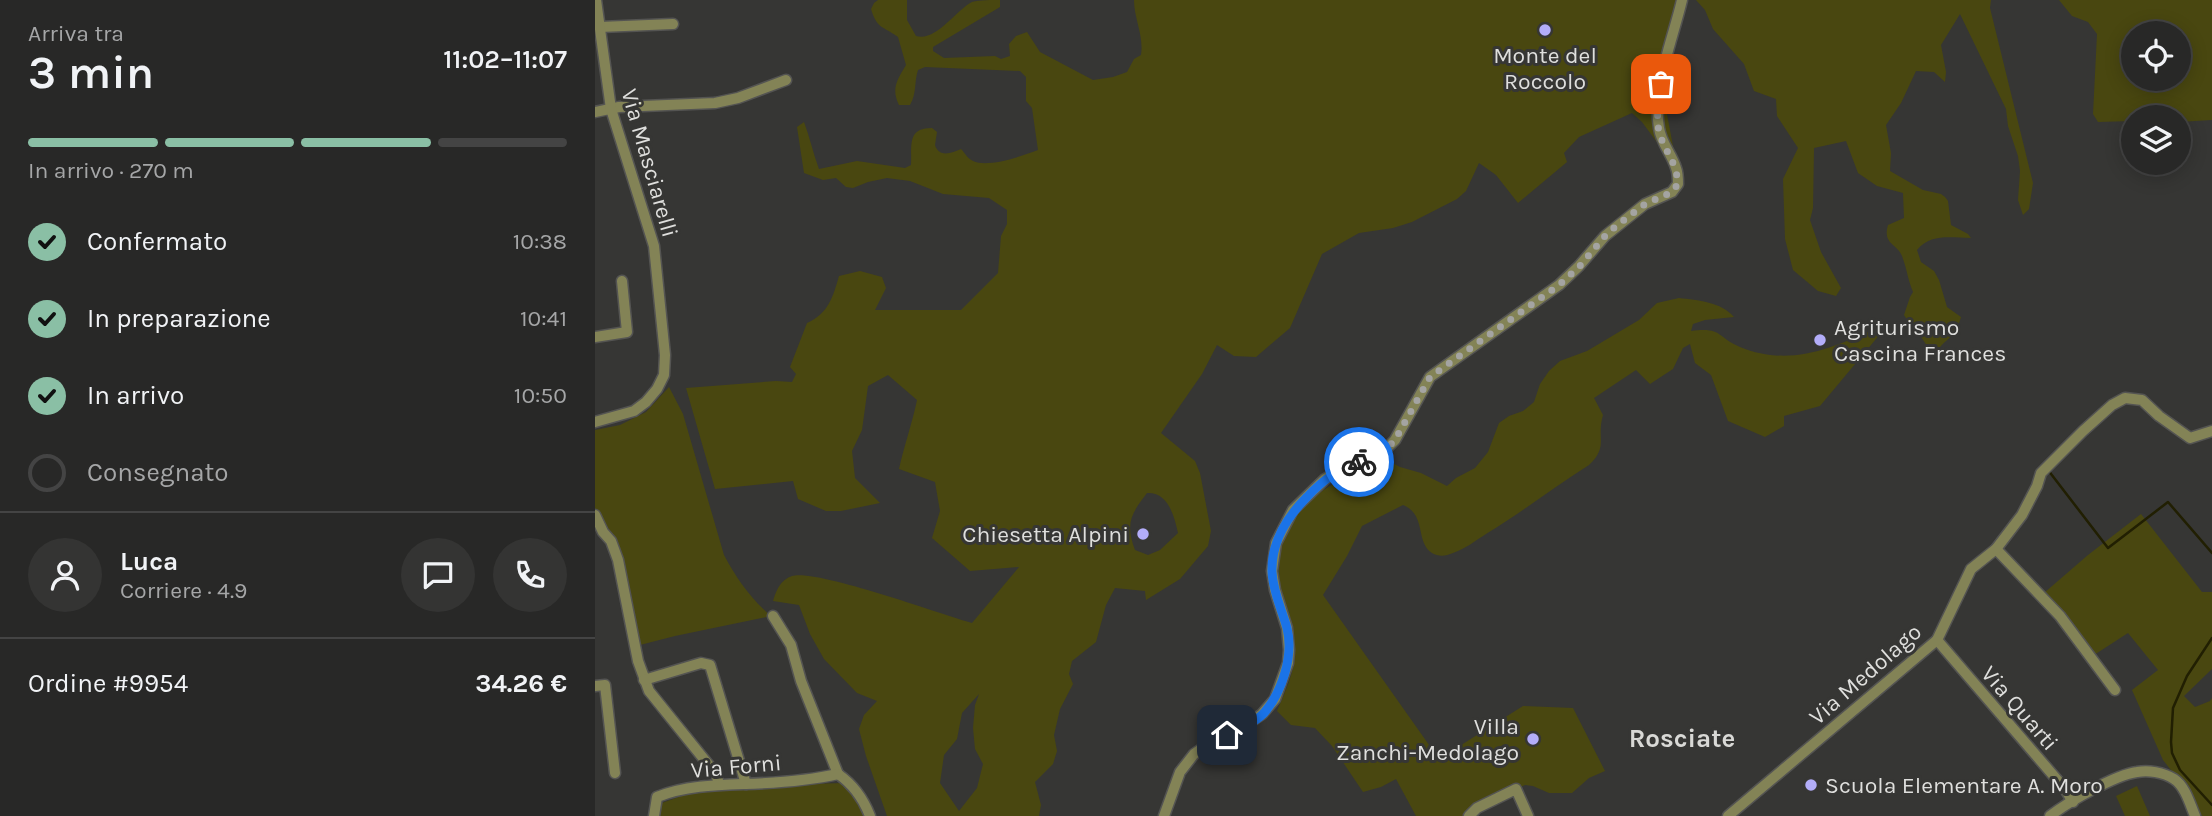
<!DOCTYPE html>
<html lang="it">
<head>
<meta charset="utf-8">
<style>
  body { margin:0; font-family:Karla,sans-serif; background:#343433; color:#f1f3f6; height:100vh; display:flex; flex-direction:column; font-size:26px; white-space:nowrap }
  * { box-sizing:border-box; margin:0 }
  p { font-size:23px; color:#a5a6a7 }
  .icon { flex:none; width:38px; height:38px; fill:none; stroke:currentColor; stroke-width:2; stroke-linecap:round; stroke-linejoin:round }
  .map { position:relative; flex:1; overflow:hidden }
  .sheet { display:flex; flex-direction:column; background:#282827; width:595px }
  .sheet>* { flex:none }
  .fabs { position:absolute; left:1526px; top:21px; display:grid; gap:14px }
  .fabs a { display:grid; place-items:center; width:70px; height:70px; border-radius:50%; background:#282827; box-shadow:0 4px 18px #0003,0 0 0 2px #444; font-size:35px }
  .pin { position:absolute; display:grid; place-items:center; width:60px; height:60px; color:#fff; margin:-30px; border-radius:14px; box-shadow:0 4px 10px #0006 }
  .courier { position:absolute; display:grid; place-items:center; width:70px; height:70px; margin:-35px; border:5px solid #1a73e8; border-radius:50%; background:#fff; color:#222; box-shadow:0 2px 9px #0007 }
  .headline em { font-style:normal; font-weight:600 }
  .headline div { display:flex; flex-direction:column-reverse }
  .headline { display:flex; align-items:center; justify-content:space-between; height:119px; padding:0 28px }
  h1 { font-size:46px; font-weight:600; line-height:52px }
  .bar { display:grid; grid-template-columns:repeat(4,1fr); gap:10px 7px; align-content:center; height:84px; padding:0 28px }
  .bar i { height:9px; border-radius:5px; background:#444 }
  .bar .selected { background:#8abfa5 }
  .bar p { grid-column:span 4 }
  .line { display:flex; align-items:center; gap:18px; padding:0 28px; border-top:2px solid #444 }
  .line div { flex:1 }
  .round { display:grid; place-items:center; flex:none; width:74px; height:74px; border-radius:37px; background:#343433 }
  ol { padding:0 28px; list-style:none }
  li { display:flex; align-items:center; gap:21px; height:77px }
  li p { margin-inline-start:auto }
  li .icon { padding:7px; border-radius:50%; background:#8abfa5; color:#111; stroke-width:4 }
  li:last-child { color:#a5a6a7 }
  li i { width:38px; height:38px; border:4px solid #444; border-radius:50% }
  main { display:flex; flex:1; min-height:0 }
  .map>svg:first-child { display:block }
  .green { fill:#494710; fill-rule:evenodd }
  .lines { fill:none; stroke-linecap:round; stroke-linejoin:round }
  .stream { stroke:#211f02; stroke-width:2.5 }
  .street-casing { stroke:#545452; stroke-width:13 }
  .street { stroke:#838356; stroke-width:10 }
  .done { stroke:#a4a4a2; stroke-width:7; stroke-dasharray:0 12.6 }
  .route { stroke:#1a73e8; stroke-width:9 }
  .poi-dot { fill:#b3adf9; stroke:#363634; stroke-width:2.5 }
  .labels { text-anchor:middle; stroke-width:6; stroke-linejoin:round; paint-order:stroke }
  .poi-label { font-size:23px; fill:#dfdfdd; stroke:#363634; text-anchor:start }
  .street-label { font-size:23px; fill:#dfdfdd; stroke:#363634 }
  .quarter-label { font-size:26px; font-weight:bold; fill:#d9d9d6; stroke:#363634 }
</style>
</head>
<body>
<main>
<section class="sheet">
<div class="headline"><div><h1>3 min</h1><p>Arriva tra</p></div><em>11:02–11:07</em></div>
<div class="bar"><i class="selected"></i><i class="selected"></i><i class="selected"></i><i></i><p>In arrivo · 270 m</p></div>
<ol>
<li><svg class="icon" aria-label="check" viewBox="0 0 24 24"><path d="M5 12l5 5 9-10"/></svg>Confermato<p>10:38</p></li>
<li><svg class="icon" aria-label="check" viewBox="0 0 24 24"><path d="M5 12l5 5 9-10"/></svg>In preparazione<p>10:41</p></li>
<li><svg class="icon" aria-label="check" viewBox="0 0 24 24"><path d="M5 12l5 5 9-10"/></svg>In arrivo<p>10:50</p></li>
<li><i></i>Consegnato</li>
</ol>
<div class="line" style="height:126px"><a class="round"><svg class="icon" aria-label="person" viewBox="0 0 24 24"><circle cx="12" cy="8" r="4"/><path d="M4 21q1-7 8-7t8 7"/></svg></a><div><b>Luca</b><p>Corriere · 4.9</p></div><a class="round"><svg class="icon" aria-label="chat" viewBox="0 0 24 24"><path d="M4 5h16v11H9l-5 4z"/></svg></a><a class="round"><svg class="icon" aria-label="phone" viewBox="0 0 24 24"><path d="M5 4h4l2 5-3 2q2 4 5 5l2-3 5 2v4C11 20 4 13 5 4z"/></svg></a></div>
<div class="line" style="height:91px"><div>Ordine #9954</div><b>34.26 €</b></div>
</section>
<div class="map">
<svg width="1617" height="816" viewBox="0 0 1617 816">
  <rect width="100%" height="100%" fill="#363634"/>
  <g class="green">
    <path d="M283,0h29v20l9,16c20,6 40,-26 56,-34 8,-2 19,-2 28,-2v7l-67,40v4l11,7 51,-2 6,3 9,-3 -1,-12 7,-8 11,-4 13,20 53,28 20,-3 14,-5 7,-13 7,-4c3,-20 -7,-36 -7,-55h546l-17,52 3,57 10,53 -6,-2 -28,-38 -10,-9 -53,24 -15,16 3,9 -49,41 -22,-28 -17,-12 -13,28 -9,8 -45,23 -19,6 -34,5 -37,21 -32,74 -34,29 -22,-1 -17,-11 -15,29 -41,59 34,28 5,12 11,58 -3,15 -28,33 -34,21 -1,-9 -30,-3 -9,17 -10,37 -24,19 -3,13 4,10 -13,25 -6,26 3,16 -4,13 -18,18 6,23 -2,11h-152l-21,-60 -7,-27 5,-14 13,-14 -20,-8 -33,-34 -14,-25 -11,-29 -26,-4c3,-10 7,-21 19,-25 25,-7 148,38 180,47l47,-56 -49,4 -38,-33 8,-27 -5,-29 -36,-13c5,-23 13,-45 18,-69l-29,-25 -20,11 -6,44 -10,21 3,27 25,25 -39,8h-15l-28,-12 -5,-18 -78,8 -29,-101 90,-7 16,1 4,-8 -6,-7 17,-44c21,-9 26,-26 32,-47l21,-5 22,6 4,11 -11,22h86l37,-37 3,-37 6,-12v-14l-18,-12 -46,-4 -33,-13 -23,-3 -19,4 -15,6 -7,-1 -10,-9 -13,2 -19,-7 -7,-46 7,-5c6,16 9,31 15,47l38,-8 48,7 6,-3c1,-20 -4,-37 21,-37l5,4 -2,13c4,13 17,8 26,4 4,4 6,9 12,12 15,7 49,-5 65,-11l-6,-42 -6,-7v-24l-6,-6 -95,-4 -7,3c-4,12 -1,23 -8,35h-11c-8,-16 -2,-25 7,-40l-8,-28c-15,-11 -21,-8 -27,-28l3,-6zM552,493c21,-1 27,22 31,40l-18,17 -12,5 -13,-5c-10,-27 -4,-36 12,-57zM384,694l-4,11 -2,23 2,21 8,15 -6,24 -18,23 -19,-28 4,-28 13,-16 5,-26z"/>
    <path d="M1101,0h295l-1,8 43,175 -4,26 -6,6 -5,-15 2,-29 -2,-15 -10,-30 -2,-17 -46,-95 -19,31 5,27 -1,10 -11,-10 -18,-1 -15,32 -15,22 5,28 -1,18 33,19 18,4 4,3 3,4 3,24 17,9 3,4c-20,0 -40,-5 -54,12l4,12 13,9 5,9 8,27 14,10c-6,22 -12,18 -24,34l-9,-3c-7,-14 -17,-21 -24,-33l6,-18 3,-5c-5,-12 -6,-22 -10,-33 -4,-16 -21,-13 -15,-34l16,-7 -1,-25 -26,-7 -19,-13 -12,-32 -32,7 -1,60 -3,12 11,32 20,36 -5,8 -18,-5 -25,-21 -8,-31 -2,-60 15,-31 -21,-32 -1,-17 -22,-8 -10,-27 -31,-35 -8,-19z"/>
    <path d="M1464,0h153v120l-33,2v-5h-46v4l-35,1 -5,-8 4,-80 -9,-12 -16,-6zM1538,33h46v46h-46z"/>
    <path d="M1084,298c19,2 42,4 55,19l-29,3 -12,4 -2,7c32,-4 25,6 49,16 49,20 90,2 135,-18l6,4 -61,73 -36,10v10l-19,11 -37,-16 -17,-46 -16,-12 -5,-19 -7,4 -10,21 -23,15 -14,-14 -42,28 9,17c-7,24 6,31 -14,50 -35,22 -68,48 -103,69 -11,7 -21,15 -33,19 -7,3 -14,4 -21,0 -17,-11 -5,-38 -29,-48l-41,21 -15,30 -24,39 116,164 84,-53 50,2 32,63 -16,7 -17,15h-23l-16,-7 -8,-1 -25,12 -31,19h-53l-20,-37 -15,8 -18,5 -31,-46 -17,-18 -24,-3 -14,-14c8,-19 19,-42 18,-62 0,-11 -11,-33 -13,-47 -2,-15 -7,-33 -4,-48 7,-52 65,-78 109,-94l13,7 21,6 26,13 9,-8 19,-10 13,-16 11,-29 10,-7 14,-5 11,-9 6,-18 9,-13 11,-10 27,-10 52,-31 18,-17z"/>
    <path d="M74,387l14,27 41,141c12,23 27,44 47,61l-96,20 -35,9 -11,-52 -34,-85v-78l25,-5 26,-13z"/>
    <path d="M1546,514l61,78h10v77l-28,27 11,11 15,-6 2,-3v118h-10l-9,-18 -30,-38 -31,-70 26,-20 -30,-37 -34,22 -50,-62 44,-38z"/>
    <path d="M250,783l10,9 9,24h-205v-12l31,-11 39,-7z"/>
    <path d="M1542,786l13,30h-25l-9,-20z"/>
  </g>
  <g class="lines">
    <g class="stream">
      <path d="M1453,470l60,78 60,-46 44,51"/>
      <path d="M1617,638l-25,38 -14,32 -2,34 1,11 8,17 32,35"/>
    </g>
    <g class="street-casing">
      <g id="street">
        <path d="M5,27l73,-3"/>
        <path d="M0,112l24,-5 96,-4 23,-5 48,-18"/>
        <path d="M0,337l32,-5 -5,-51"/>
        <path d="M0,422l39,-11 12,-9 11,-13 7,-14 1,-20 -11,-109 -43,-137 -15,-109"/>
        <path d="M0,515l8,17 8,9 7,19 20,101 11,30 67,83 3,10"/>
        <path d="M1401,549l64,67 55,74"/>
        <path d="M178,616l18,29 10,36 37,93"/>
        <path d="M1342,640l128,149 8,13"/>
        <path d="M49,680l57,-17 9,2 36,119"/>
        <path d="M0,686l10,-1 10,88"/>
        <path d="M243,774c16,11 25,24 32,42"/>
        <path d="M59,816l3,-19c27,-11 58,-12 87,-13 31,-1 63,-3 94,-10"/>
        <path d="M569,816l16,-44 14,-18 19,-13 29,-13 20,-14 13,-15 13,-36 1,-13 -2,-22 -12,-38 -3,-19 4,-28 17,-33 32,-31 23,-14 35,-13 12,-12 35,-63 129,-92 20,-19 26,-30 40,-32 27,-12 6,-8c0,-5 0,-11 -2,-16 -4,-14 -15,-25 -17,-40 -7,-40 14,-89 23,-128"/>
        <path d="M874,816l8,-8 39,-19 12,27"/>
        <path d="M1133,816l209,-176 34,-71 25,-20 26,-34 15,-29 4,-13 42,-42 29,-26 13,-7 17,2 17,16 31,22 22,-7"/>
        <path d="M1455,816c18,-14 65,-41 87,-44 11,-2 26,0 37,7 11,7 16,25 21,37"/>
      </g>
    </g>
    <use href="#street" class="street"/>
  </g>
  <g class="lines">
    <path class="done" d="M764,462l24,-10 12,-12 35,-63 129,-92 20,-18 26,-31 11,-10 29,-22 27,-12 6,-8c-2,-23 -11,-29 -18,-49 -5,-16 -1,-35 1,-51"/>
    <path class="route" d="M632,735c13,-6 27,-12 37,-22 18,-21 30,-57 23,-85 -5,-18 -14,-36 -15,-56 -1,-30 15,-55 35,-75 15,-16 31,-29 52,-35"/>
  </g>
  <g class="poi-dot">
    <circle cx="950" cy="30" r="7"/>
    <circle cx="1225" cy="340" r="7"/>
    <circle cx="548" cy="534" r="7"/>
    <circle cx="938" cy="739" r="7"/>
    <circle cx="1216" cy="785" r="7"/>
  </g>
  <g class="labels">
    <g class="poi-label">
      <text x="950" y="63" text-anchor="middle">Monte del<tspan x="950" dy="26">Roccolo</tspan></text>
      <text x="1239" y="335">Agriturismo<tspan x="1239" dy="26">Cascina Frances</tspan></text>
      <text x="534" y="542" text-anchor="end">Chiesetta Alpini</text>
      <text x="924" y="734" text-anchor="end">Villa<tspan x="924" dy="26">Zanchi-Medolago</tspan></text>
      <text x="1230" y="793">Scuola Elementare A. Moro</text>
    </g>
    <g class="street-label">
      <text transform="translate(55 163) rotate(74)" y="8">Via Masciarelli</text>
      <text transform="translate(1270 674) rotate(-41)" y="8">Via Medolago</text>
      <text transform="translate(1425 708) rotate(49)" y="8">Via Quarti</text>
      <text transform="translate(141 766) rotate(-5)" y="8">Via Forni</text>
    </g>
    <g class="quarter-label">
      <text x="1087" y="747">Rosciate</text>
    </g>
  </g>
</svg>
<div class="fabs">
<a><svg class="icon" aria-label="locate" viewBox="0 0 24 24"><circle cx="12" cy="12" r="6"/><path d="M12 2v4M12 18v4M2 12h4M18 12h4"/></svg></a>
<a><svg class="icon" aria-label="layers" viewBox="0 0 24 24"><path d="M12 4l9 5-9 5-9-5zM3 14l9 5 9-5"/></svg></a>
</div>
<div class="pin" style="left:1066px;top:84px;background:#ea580c"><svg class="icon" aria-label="bag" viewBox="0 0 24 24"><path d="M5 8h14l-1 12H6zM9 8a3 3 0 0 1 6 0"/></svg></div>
<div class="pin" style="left:632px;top:735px;background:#1f2937"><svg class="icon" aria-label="home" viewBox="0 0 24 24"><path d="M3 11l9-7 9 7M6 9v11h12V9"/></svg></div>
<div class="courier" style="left:764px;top:462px"><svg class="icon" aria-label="bike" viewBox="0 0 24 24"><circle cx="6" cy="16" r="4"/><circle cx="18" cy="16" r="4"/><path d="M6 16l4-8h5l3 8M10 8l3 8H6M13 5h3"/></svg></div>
</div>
</main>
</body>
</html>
